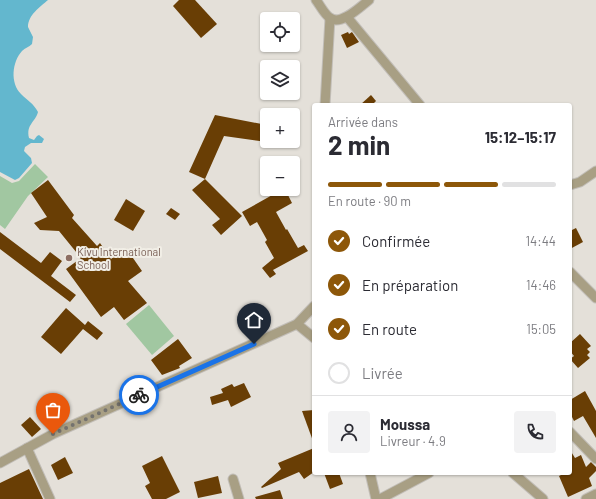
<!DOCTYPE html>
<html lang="fr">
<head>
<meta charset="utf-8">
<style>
  body { margin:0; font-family:Barlow,sans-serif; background:#f2f2f3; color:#2b2b33; height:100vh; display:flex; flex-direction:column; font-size:15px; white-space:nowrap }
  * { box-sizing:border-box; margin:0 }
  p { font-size:13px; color:#7c7c81 }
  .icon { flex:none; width:22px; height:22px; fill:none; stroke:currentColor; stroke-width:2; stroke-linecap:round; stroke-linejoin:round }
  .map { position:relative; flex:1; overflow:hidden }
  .side { position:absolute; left:312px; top:103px; width:260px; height:372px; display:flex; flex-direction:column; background:#fff; border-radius:4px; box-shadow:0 1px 3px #0004 }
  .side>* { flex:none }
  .fabs { position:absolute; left:260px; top:12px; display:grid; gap:8px }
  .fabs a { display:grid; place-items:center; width:40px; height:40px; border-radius:4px; background:#fff; box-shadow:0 1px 3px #0004; font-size:20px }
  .pin { position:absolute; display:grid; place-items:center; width:34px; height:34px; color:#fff; margin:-41px -17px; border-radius:50% 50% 50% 0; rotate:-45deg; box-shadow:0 0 4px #0007 }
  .pin .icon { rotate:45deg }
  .courier { position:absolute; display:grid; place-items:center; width:40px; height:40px; margin:-20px; border:3px solid #1a73e8; border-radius:50%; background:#fff; color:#222; box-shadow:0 1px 5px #0007 }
  .head em { font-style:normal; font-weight:700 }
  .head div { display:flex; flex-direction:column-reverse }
  .head { display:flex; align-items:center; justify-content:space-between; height:68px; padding:0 16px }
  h1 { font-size:26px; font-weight:700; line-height:30px }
  .bar { display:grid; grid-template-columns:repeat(4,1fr); gap:6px 4px; align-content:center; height:48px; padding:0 16px }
  .bar i { height:5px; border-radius:3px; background:#e1e1e2 }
  .bar .on { background:#8d5709 }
  .bar p { grid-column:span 4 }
  .line { display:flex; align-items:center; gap:10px; padding:0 16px; border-top:1px solid #e1e1e2 }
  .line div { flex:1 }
  .round { display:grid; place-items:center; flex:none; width:42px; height:42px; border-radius:4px; background:#f2f2f3 }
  ol { padding:0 16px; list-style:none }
  li { display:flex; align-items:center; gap:12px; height:44px }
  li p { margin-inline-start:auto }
  li .icon { padding:4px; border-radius:50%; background:#8d5709; color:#fff; stroke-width:4 }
  li:last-child { color:#7c7c81 }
  li i { width:22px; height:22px; border:2px solid #e1e1e2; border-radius:50% }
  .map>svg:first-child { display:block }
  .green { fill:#a1c7a1 }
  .water { fill:#63b7ce }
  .building { fill:#693e05 }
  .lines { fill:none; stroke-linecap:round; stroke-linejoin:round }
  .minor-casing { stroke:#c2beb8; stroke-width:11 }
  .minor { stroke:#a89f84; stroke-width:9 }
  .done { stroke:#74726e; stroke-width:4; stroke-dasharray:0 7.2 }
  .route { stroke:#1a73e8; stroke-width:5 }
  .education-dot { fill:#8d6e63; stroke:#f1eee6; stroke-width:1.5 }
  .labels { text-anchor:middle; stroke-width:4; stroke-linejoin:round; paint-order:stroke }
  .education-label { font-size:11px; fill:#785e54; stroke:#f1eee6; text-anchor:start }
</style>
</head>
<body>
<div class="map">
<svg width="596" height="499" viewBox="0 0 596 499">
  <rect width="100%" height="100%" fill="#e4e0d9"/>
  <g class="green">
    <path d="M35,164l13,13 -20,19 -23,33 -5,-4v-49l12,7 7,-2z"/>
    <path d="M149,305l25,31 -22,19 -26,-31z"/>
  </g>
  <path class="water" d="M0,0h48c-8,7 -20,15 -20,27l5,10 -1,7c-3,3 -7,4 -10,7 -10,11 -12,32 -1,43 6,6 13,10 17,18 -3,11 -12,12 -9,26l5,2 3,-4 2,-1 5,4 -2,4h-11l-6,4 -1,4 7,7 1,5 -13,15 -4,2 -15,-8z"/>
  <g class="building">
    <path d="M179,0h16l22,24 -16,14 -28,-32z"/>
    <path d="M348,32l1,2 3,-2 7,10 -12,6 -6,-13z"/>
    <path d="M371,95l5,6 -4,4h-12z"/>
    <path d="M215,115l52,10v17l-43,-6 -19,43 -16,-7z"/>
    <path d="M205,179l37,37 -21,19 -9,-10 8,-6 -28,-29z"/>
    <path d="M48,180l26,35 -2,3 25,28 3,-3 11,16 15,-11 16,23 -14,10 19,22 -23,17 -10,-13 -13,10 -35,-48 15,-11 -22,-27 -19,-1 -6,-7 13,-6 -16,-24z"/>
    <path d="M283,189h2l7,14 -16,9 10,18 1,-1 11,19 6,-3 4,6 -35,19 3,4 -6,4 -8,-10 12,-10 -9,-16 2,-2 -10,-18 -7,4 -8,-14z"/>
    <path d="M126,199l19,12 -12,20 -19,-11z"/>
    <path d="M171,208l9,6 -5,6 -9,-6z"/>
    <path d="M576,228l7,14 -13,7v-18z"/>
    <path d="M0,232l41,31 9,-11 12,9 -11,15 25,19 -6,7 -70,-53z"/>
    <path d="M66,308l19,17 3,-4 15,12 -6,7 -14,-11 -22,25 -20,-17z"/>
    <path d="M580,334l11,12 -4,3 3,3 -3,3 3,3 -12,10 -8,-9 4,-3 -4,-5v-8z"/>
    <path d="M178,339l14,19 -13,8 1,2 -18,7 -11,-15z"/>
    <path d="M244,383l7,14 -20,10 -3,-7 -16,5 -2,-8 13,-4 -2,-4 11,-5 2,3z"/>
    <path d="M585,391l11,20v27l-13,-22 -9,5 -4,-8v-13z"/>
    <path d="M314,410v31h-1l-11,-30z"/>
    <path d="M30,417l11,12 -9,8 -11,-12z"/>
    <path d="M314,448v24l-10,7 -5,-7 -37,16 -1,-1 20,-18 -3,-6z"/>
    <path d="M570,450l5,8 6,-3 5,12 5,-5 5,5v4l-7,7 3,8 -24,11 -9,-21 6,-3h5z"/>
    <path d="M162,456l18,36 -14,7h-14l-7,-13 5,-3 -8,-17z"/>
    <path d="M65,457l8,16 -15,7 -7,-15z"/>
    <path d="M29,469l14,30h-43v-16z"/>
    <path d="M324,473h15l4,11 -13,5z"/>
    <path d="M218,476l4,17 -24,5 -4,-16z"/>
    <path d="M280,490l3,9h-27l-1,-2z"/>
  </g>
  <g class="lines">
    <g class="minor-casing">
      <g id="minor">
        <path d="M316,0c4,5 8,14 14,18 11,8 30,-11 39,-18"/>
        <path d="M347,17l73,88"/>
        <path d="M325,105l5,-87"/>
        <path d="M570,185l10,-3 16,-11"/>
        <path d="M570,272l26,26"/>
        <path d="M297,324l17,14"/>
        <path d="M570,432l26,27"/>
        <path d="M27,448l23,51"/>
        <path d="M0,463l53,-29 244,-110 17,-18"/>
        <path d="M370,473l6,26"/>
        <path d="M513,473l30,26"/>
        <path d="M233,479l6,20"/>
        <path d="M380,499l49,-26"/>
        <path d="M586,499l10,-5"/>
      </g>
    </g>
    <use href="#minor" class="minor"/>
  </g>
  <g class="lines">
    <path class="done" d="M53,434l86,-39"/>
    <path class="route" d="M139,395l115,-51"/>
  </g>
  <circle class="education-dot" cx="69" cy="258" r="4"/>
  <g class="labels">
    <g class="education-label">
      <text x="77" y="256">Kivu International<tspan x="77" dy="13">School</tspan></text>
    </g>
  </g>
</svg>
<div class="fabs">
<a><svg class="icon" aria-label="locate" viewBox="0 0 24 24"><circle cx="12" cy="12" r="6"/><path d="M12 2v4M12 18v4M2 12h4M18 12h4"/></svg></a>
<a><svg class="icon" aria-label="layers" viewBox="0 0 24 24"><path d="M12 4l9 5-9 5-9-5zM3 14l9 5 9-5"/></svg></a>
<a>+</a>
<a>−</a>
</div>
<div class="pin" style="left:53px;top:434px;background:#ea580c"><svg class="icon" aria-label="bag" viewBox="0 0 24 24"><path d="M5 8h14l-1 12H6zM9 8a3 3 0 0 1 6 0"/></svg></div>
<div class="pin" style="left:254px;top:344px;background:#1f2937"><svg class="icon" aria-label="home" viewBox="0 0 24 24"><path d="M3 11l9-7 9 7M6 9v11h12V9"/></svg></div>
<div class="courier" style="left:139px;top:395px"><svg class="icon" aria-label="bike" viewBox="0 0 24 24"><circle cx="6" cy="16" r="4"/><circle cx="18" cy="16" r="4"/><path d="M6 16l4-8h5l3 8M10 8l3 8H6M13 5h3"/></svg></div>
<section class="side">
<div class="head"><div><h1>2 min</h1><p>Arrivée dans</p></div><em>15:12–15:17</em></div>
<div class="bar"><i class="on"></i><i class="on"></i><i class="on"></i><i></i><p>En route · 90 m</p></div>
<ol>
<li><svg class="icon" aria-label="check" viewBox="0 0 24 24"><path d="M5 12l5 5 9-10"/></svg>Confirmée<p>14:44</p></li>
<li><svg class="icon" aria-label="check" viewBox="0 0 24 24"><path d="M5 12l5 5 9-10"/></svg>En préparation<p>14:46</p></li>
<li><svg class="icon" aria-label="check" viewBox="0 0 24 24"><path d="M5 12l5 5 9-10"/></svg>En route<p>15:05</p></li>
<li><i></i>Livrée</li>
</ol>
<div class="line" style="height:72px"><a class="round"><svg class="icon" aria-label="person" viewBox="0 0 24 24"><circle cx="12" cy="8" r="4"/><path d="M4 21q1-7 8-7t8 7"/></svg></a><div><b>Moussa</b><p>Livreur · 4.9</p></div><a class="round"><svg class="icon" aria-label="phone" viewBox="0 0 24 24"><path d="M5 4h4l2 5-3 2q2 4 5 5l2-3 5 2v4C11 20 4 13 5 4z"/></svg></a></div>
</section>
</div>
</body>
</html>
